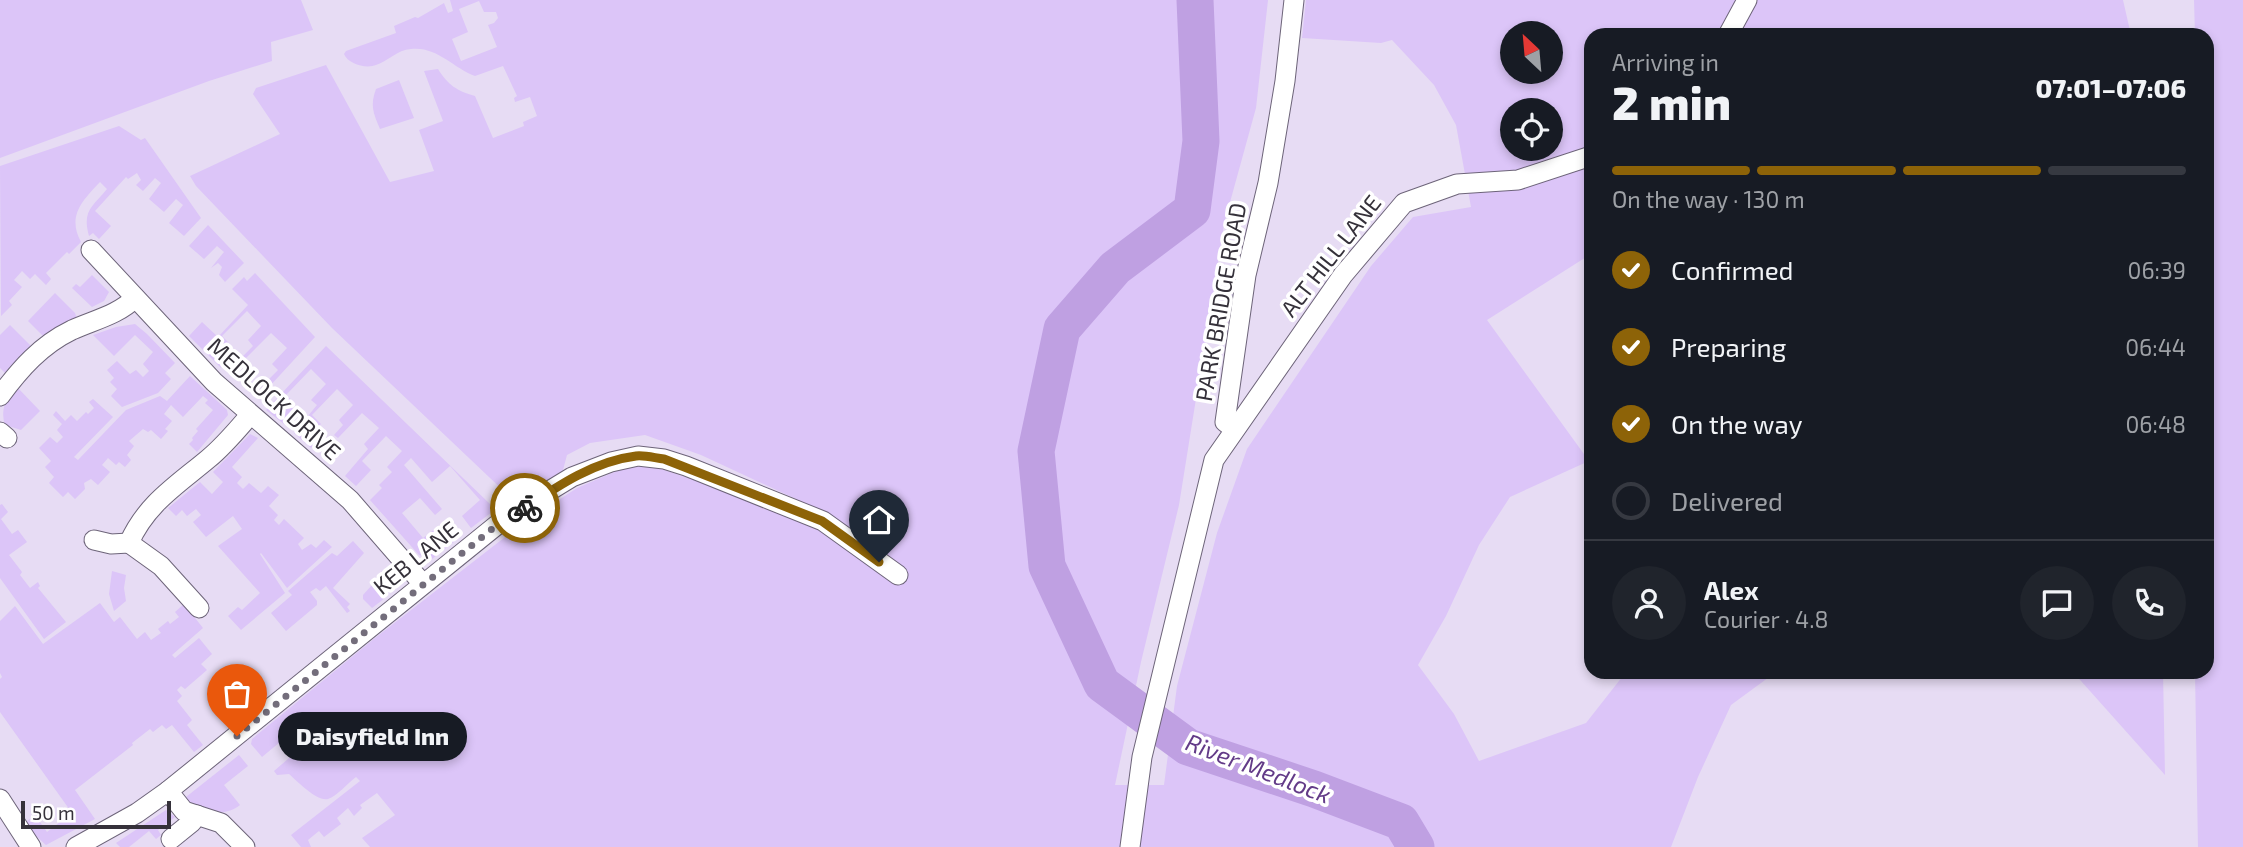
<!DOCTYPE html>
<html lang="en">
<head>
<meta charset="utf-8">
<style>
  body { margin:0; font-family:"Exo 2",sans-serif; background:#20242c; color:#f1f3f6; height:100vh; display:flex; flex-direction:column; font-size:26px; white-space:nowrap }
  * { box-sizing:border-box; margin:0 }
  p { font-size:23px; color:#9ea1a6 }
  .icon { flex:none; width:38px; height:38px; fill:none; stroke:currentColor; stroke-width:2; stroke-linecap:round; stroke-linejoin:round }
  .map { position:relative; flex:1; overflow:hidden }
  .side { position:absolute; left:1584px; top:28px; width:630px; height:651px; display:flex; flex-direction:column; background:#171b24; border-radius:21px; box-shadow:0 4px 10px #0003 }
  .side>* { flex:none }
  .needle { width:46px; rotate:334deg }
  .buttons { position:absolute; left:1500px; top:21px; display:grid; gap:14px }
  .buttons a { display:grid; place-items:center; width:63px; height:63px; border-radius:50%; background:#171b24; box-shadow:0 4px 10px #0003; font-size:35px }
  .scale { position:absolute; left:21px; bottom:18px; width:150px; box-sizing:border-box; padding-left:7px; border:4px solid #35313a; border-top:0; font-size:19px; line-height:24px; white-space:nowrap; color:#35313a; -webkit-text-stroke:5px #fff; paint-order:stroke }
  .pin { position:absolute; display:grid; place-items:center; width:60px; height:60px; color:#fff; margin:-72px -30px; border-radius:50% 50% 50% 0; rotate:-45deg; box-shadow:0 0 7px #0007 }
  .pin .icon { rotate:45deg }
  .courier { position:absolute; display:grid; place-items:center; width:70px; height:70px; margin:-35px; border:5px solid #8d6308; border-radius:50%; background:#fff; color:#222; box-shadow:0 2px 9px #0007 }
  .bubble { position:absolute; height:49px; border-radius:24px; background:#171b24; box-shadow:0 4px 10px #0003; font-size:23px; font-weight:800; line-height:49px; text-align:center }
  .overview em { font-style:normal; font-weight:800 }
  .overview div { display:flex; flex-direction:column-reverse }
  .overview { display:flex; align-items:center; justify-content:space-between; height:119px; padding:0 28px }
  h1 { font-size:46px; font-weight:800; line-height:52px }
  .bar { display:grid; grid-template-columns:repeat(4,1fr); gap:10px 7px; align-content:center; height:84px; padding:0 28px }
  .bar i { height:9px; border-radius:5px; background:#363941 }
  .bar .on { background:#8d6308 }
  .bar p { grid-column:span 4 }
  .line { display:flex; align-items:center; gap:18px; padding:0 28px; border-top:2px solid #363941 }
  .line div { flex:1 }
  .round { display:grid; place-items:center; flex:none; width:74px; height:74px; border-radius:37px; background:#20242c }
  ol { padding:0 28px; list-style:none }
  li { display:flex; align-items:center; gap:21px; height:77px }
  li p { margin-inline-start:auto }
  li .icon { padding:7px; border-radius:50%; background:#8d6308; color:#fff; stroke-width:4 }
  li:last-child { color:#9ea1a6 }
  li i { width:38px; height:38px; border:4px solid #363941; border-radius:50% }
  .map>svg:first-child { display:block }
  .green { fill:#dcc5f8; fill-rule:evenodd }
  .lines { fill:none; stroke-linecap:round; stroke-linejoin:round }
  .river { stroke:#bfa0e2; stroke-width:37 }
  .street-casing { stroke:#6d6479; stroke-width:21 }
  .street { stroke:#fff; stroke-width:19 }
  .done { stroke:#736d7b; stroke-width:7; stroke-dasharray:0 12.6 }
  .route { stroke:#8d6308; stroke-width:9 }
  .labels { text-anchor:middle; stroke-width:7; stroke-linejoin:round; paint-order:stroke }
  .street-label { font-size:23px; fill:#35313a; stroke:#fff }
  .water-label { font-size:24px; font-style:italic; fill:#633b88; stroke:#fff }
</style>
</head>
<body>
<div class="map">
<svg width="2243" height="847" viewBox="0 0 2243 847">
  <rect width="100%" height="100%" fill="#e7dcf4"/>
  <g class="green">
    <path d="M0,0h301l12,30 -42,12 1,19 -63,20 -209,77z"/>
    <path d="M450,0h818l-12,108 -32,116 -45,281 -38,157 -26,123h49l13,-99 40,-153 30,-84 124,-183 42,-49 58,-10 -15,-82 -22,-40 -42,-45 -11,3 -79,-5 4,-38h817l8,35h-540v219l-104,66 102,141 -79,36 -31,48 -33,71 -28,49 36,49 25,47 107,-38 40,-51h150l-45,33 -33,72 -27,70h-1301l-8,-9 33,-23 -18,-22 -17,12 2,3 -8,8 -6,-8 -11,10 4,6 -17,13 -5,-6 -11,9 3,7h-10l-10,-12 69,-54 -4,-4c-8,6 -19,19 -28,22 -11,3 -31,-18 -39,-25l-12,1 -3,-4 22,-19 -11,-14 -23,19 -11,-13 1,-5 123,-101 147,-114 55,-36 42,-18 30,-5 60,20 84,34 3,-20 -95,-44 -56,-20 -55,8 -23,12 -4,15 -38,27 -16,-1 -177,-168 -136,-142 -6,-10 90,-42 -27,-40 3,-6 70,-23 64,117 44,-11 -15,-41 24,-9 -19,-50 14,-2c10,16 19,22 37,27l18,42 31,-12 -1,-4 14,-6 -7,-19 -15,5 -1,-4 3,-2 -14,-30 -28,10c-22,-8 -38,-30 -64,-27 -14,1 -23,12 -35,16 -10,4 -28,-1 -32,-11l2,-3 50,-18 -2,-7 21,-9 3,1 26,-15 4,10 5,-2zM479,1l5,11h12l2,6 -4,5 -6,2 9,22 -36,14 -9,-22 16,-7 -9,-23zM1512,33h38v39h-38zM1512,110h38v39h-38z"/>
    <path d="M2194,0h49v847h-45l-3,-175h12v-637h-12z"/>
    <path d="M399,80l15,38 -34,11c-7,-16 -10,-24 -4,-40z"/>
    <path d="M119,126l22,14 4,-2 56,80 -17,18 -15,-13 14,-18 -7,-6 -12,13 -15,-13 12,-16 -6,-5 -12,13 -7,-6 5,-5 -4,-7 -9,6 -2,-2 -31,34 16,15 -12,13 -6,-6 -4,3c-7,-25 3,-29 18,-47l-7,-7c-18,19 -33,34 -19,60l-12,12 -2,-2 -21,21 5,6 -5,6 -11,-11 -5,5 -8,-8 -8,9 8,7 -13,14 3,4 -11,11 -1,-150z"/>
    <path d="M208,225l36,38 -19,19 -6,-7 3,-8 -4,-4 -7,5 13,-16 -7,-6 -13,13 -15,-13z"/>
    <path d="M255,273l60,64 -46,50 -4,-4 13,-13 -6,-6 15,-16 -16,-15 -25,25 -3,-2 10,-10 -5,-6 13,-14 -14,-15 -25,25 9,9 -3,3 6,6 -13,14 -32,-32 13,-14 16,15 30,-32 -16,-16 12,-12 3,4z"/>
    <path d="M92,275l17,17 -5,9 -12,6 -20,-19 4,-4 4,3z"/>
    <path d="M55,293l20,20 2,6 -33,18 -16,-16z"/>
    <path d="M135,324l12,10 28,29 -10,10 6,6 -13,14 -36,14 -11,-11 6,-7 -7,-7 4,-4 -7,-8 10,-9 13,13 6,-4 7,7 6,-6 -6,-7 10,-12 -18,-17 -21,21 -21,-21 23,-8z"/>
    <path d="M10,325l22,22 -26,27 -6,-6v-33z"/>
    <path d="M326,346l165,159 1,7 -21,16 -9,-12 18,-16 -30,-34 -18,16 -21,-24 -7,7 38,44 -7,6 -15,-17 -18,15 21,25 12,-9 4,5 6,-5 10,12 -23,18 -13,-4 -49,-55 12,-12 -3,-3 13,-13 -5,-5 15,-16 -16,-15 -24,25 9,9 -15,16 -11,-10 23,-27 -4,-5 15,-16 -17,-15 -24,25 -4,-3 9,-10 -4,-5 14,-15 -16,-16 -25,26 9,9 -4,4 6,5 -12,15 -17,-15 23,-28 -6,-5 15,-16 -15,-15 -25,26 9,8 -4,4 5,5 -12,12 -18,-14z"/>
    <path d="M190,376l37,34 1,5 -31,37 -8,-8 4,-4 -1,-2 6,-7 -2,-2 17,-19 -8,-7 3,-3 -5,-4 -20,21 -12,-12 -7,9 8,7 -7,8 3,2 -7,8 -10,-9 -3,2 -5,-3 -14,12 5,5 -7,9 4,5 -6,7 -6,-5 -3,3 -8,-7 -6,7 8,7 -12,13 -7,-6 -7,4 1,6 -10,10 -7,-7 -5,5 -14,-14 5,-6 -9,-10 6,-6 -12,-13 11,-11 7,6 6,-6 -6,-7 5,-6 -9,-9 3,-4 9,10 6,-6 6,6 9,-9 2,2 6,-6 -5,-6 4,-3 20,18 -39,40 4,3 48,-50 34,-14 7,5z"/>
    <path d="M16,386l24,25 -19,19 -16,-5c-5,-16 1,-26 11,-39z"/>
    <path d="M250,434l8,4 -26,29 10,10 -5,6 6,6 6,-6 12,10 7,-7 11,9 -10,11 9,9 -4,5 5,5 5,-6 20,19 -6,6 4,6 9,-6 5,4 8,-8 8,7 -45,41 -26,-35 -1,1 25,39 -44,37 -13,-14 10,-9 4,3 18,-17 -42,-47 24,-17 -9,-13 -27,21 -13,-15 8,-7 -5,-6 -9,7 -5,-6 -6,6 -8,-8 32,-26 12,12 11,-12 -10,-10z"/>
    <path d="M2,504l6,8 -7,7 11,15 6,-4 9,12 -18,13 13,17 -2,3 10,13 8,-6 2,4 -2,2 28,34 -22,17 -44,-61v-73z"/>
    <path d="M353,541l11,12 -31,35 17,16 -3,3 3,4 -3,2 -21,-27 -6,5 -4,-3 -6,4 7,9v4l-31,26 -15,-18 21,-18 -4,-4 44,-38 5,3z"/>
    <path d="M390,565c11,21 -2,31 -18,43l-9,-9v-4z"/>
    <path d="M112,571l14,4 -2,13 2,13 -12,10 -5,-17z"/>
    <path d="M100,603l14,19 6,-5 17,22 8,-7 6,8 10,-7 -3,-4 10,-8 2,3 9,-7 -4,-5 9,-8 19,24 -31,27 3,3 24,-20 13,16 -11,10 6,6 -22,19 -4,-3 -4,4 5,6 -5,5 15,19 -5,5 16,20 -9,7 -22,-27 -6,4 -4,-4 -9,7 -3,-3 -18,14 1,2 -58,45 20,29 -49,26 -23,-21 12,-9 12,17 25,-19 -72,-101v-33l2,-2 -2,-4v-52l15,-15 28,38z"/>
    <path d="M2073,672h90l2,103z"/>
    <path d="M239,755l9,11 -24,19 16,20c-15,13 -40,7 -54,-5v-3z"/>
    <path d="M166,810l9,7 -17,13 3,5 -5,4 -7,-8 -20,16h-9l-4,-4z"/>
  </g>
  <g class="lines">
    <path class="river" d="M1195,0l6,141 -9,69 -77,58 -53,61 -26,122 11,115 55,118 86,63 126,42 87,33 15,25"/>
    <g class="street-casing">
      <g id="street">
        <path d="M1728,35l19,-35"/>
        <path d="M91,250l123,132 136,118 73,84"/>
        <path d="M0,396c20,-27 41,-51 72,-66 22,-10 46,-15 63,-32"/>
        <path d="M1234,429l-9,-7 21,-147 22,-92 17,-102 9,-81"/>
        <path d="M0,432l7,6"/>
        <path d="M94,540l17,4 18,-1"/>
        <path d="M199,608l-38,-42 -32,-23c17,-39 48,-58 79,-84 16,-13 29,-29 42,-44"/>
        <path d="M168,791l16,20 37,12 24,24"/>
        <path d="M0,799l31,48"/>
        <path d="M171,839l21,-17 5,-7"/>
        <path d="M76,847l61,-34 31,-22 340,-275 64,-39 39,-15 27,-6 26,3 22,7 137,55 75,54"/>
        <path d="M1130,847l12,-90 72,-297 129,-185 61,-72 53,-19 61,-4 73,-24"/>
      </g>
    </g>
    <use href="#street" class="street"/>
  </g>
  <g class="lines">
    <path class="done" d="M237,736l271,-220 17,-8"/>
    <path class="route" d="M525,508c34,-23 70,-47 111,-52 9,-1 19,2 28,3l158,62 57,41"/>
  </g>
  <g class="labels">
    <g class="street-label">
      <text transform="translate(1331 256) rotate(-52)" y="8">ALT HILL LANE</text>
      <text transform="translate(1221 302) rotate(-80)" y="8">PARK BRIDGE ROAD</text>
      <text transform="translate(274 399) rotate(42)" y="8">MEDLOCK DRIVE</text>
      <text transform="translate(416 558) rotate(-39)" y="8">KEB LANE</text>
    </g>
    <g class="water-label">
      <text transform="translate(1258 769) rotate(21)" y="8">River Medlock</text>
    </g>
  </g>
</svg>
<div class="buttons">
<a><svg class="needle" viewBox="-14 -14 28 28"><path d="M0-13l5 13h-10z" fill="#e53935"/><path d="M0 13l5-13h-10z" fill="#9ea1a6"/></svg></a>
<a><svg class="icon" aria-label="locate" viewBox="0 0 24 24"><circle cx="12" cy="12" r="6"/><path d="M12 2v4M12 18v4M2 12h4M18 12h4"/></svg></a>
</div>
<div class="scale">50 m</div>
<div class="pin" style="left:237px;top:736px;background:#ea580c"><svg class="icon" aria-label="bag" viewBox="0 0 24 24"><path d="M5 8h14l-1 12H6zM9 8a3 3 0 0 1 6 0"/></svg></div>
<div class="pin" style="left:879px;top:562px;background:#1f2937"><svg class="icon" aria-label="home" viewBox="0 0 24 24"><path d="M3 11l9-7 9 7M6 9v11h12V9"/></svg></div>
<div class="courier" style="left:525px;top:508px"><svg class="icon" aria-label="bike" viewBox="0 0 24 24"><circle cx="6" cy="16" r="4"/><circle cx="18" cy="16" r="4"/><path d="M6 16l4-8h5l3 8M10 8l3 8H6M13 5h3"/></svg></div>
<div class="bubble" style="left:278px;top:712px;width:189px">Daisyfield Inn</div>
<section class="side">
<div class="overview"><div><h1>2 min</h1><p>Arriving in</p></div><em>07:01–07:06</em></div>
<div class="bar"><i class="on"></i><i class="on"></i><i class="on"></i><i></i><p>On the way · 130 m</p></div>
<ol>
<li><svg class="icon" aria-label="check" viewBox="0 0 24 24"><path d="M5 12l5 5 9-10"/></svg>Confirmed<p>06:39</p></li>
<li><svg class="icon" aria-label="check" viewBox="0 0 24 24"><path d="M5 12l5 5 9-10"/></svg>Preparing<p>06:44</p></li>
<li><svg class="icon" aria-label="check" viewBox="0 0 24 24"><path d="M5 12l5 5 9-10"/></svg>On the way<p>06:48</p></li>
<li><i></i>Delivered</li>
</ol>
<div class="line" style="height:126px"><a class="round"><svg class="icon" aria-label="person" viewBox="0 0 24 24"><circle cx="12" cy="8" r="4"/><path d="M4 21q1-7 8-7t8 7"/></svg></a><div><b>Alex</b><p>Courier · 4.8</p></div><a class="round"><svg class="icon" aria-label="chat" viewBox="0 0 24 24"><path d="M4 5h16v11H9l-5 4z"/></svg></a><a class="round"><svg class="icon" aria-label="phone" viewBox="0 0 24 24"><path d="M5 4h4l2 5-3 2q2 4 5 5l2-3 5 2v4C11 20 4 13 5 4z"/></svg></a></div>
</section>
</div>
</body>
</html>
